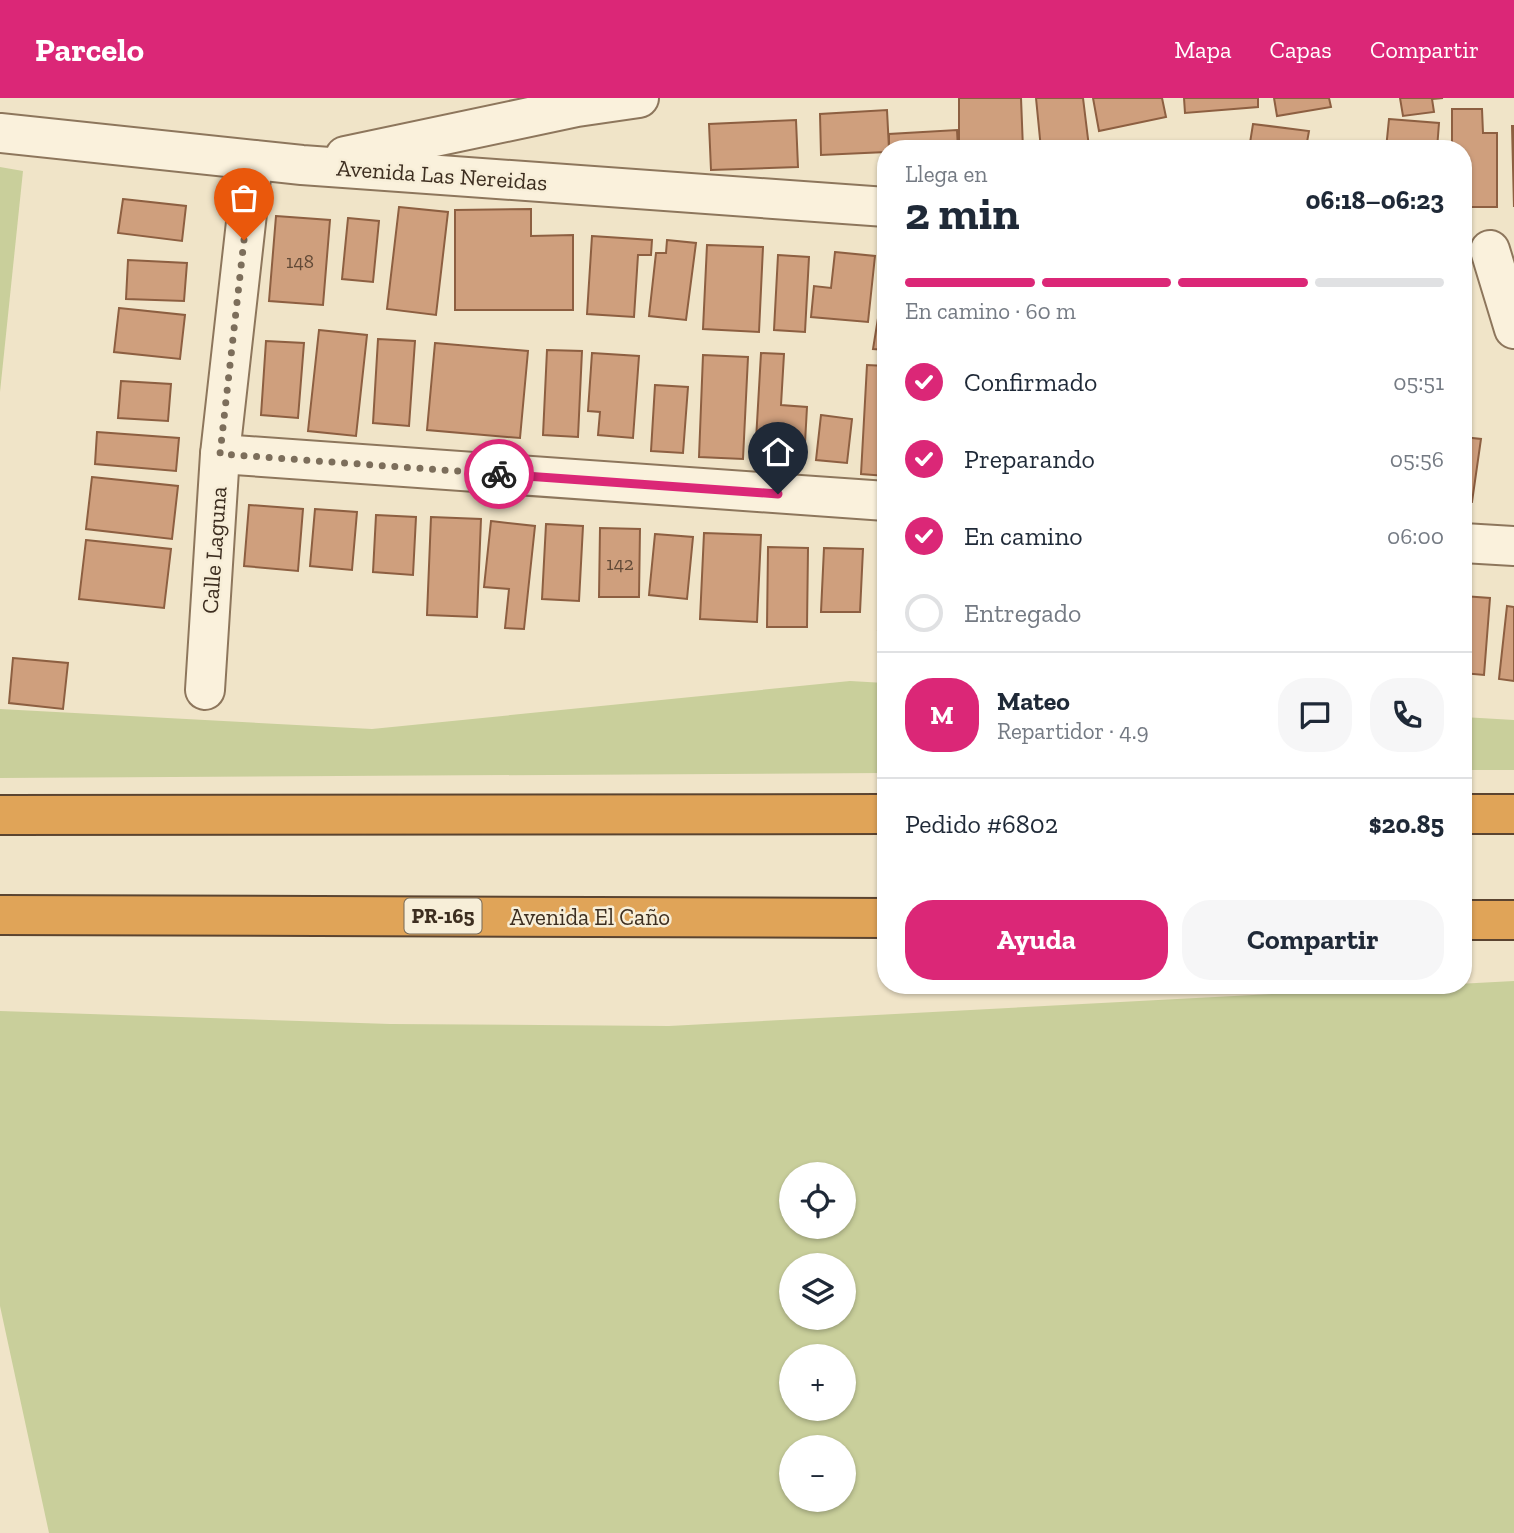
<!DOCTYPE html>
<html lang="es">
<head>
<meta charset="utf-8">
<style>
  body { margin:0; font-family:"Zilla Slab",serif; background:#f6f6f7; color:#1f2937; height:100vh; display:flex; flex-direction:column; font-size:26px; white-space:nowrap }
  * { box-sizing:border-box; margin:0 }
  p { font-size:23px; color:#747a83 }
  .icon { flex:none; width:38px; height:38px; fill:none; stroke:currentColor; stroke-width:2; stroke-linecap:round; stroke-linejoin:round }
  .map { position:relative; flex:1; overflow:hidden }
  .details { position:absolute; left:877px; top:42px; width:595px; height:854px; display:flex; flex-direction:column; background:#fff; border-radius:28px; box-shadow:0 2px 5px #0004 }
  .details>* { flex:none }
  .tools { position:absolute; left:779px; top:1064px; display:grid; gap:14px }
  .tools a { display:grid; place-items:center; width:77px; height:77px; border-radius:50%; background:#fff; box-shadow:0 2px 5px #0004; font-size:35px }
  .pin { position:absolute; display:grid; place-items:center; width:60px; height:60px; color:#fff; margin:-72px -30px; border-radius:50% 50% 50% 0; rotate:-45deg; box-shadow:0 0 7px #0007 }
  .pin .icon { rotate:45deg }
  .courier { position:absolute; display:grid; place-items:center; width:70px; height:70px; margin:-35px; border:5px solid #db2777; border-radius:50%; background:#fff; color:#222; box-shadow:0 2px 9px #0007 }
  .overview em { font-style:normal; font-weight:800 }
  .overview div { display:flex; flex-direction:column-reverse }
  .overview { display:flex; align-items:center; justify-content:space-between; height:119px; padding:0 28px }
  h1 { font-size:46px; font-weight:800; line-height:52px }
  .bar { display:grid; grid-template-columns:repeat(4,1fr); gap:10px 7px; align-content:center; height:84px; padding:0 28px }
  .bar i { height:9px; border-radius:5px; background:#e0e1e3 }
  .bar .active { background:#db2777 }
  .bar p { grid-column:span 4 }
  .line { display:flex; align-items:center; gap:18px; padding:0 28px; border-top:2px solid #e0e1e3 }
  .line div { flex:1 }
  .round { display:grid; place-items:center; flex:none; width:74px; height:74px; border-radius:28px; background:#f6f6f7 }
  ol { padding:0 28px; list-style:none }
  li { display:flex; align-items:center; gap:21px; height:77px }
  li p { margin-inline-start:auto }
  li .icon { padding:7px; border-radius:50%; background:#db2777; color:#fff; stroke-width:4 }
  li:last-child { color:#747a83 }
  li i { width:38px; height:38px; border:4px solid #e0e1e3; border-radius:50% }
  .cta { display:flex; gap:14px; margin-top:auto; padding:14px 28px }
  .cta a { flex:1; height:80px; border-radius:28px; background:#db2777; color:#fff; font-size:28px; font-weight:800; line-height:80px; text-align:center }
  .cta a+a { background:#f6f6f7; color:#1f2937 }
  header { display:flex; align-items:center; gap:42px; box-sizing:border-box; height:98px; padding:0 35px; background:#db2777; color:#fff }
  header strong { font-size:33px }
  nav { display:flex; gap:38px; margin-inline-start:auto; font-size:24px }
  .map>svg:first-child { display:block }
  .green { fill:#c9cf9b; fill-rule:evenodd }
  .building { fill:#cf9f7d; stroke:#8d5f41; stroke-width:2 }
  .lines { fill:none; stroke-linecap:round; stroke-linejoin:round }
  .minor-casing { stroke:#8d765c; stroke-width:42 }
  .highway-casing { stroke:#5b4430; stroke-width:42 }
  .minor { stroke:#faf1dc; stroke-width:38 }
  .highway { stroke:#e0a458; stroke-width:38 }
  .done { stroke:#7c6e5b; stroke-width:7; stroke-dasharray:0 12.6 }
  .route { stroke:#db2777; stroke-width:9 }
  .labels { text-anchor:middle; stroke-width:5; stroke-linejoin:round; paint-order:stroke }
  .number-label { font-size:19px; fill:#624a37 }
  .shield { fill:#f7eed8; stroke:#756857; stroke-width:2 }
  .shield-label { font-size:21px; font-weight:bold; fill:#3d2e20 }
  .street-label { font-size:23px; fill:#3d2e20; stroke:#f7eed8 }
</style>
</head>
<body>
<header>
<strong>Parcelo</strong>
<nav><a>Mapa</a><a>Capas</a><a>Compartir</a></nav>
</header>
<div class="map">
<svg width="1514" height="1435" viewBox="0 0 1514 1435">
  <rect width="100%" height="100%" fill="#f0e4c8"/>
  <g class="green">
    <path d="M0,69l23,4 -23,221z"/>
    <path d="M850,583l35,2v90l-885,5v-69l372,20z"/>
    <path d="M1463,619l51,3v50h-51z"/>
    <path d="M1514,883v552h-1465l-49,-227v-295l390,13 279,2zM844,1076v53h-53v-53zM791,1167h53v53h-53zM844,1258v53h-53v-53zM844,1349v53h-53v-53z"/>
  </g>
  <g class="building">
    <path d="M959,0h62l2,51h-64z"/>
    <path d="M1036,0h47l6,49 -48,2z"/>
    <path d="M1093,0h69l4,19 -67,14z"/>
    <path d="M1184,0h74v9l-73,6z"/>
    <path d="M1274,0h55l2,9 -54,9z"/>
    <path d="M1400,0h43l-11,1 2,13 -31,4z"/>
    <path d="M1452,11h30l1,24h14v74h-34v-58h-11z"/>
    <path d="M887,12l2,39h-3v3l-65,3 -1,-41z"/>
    <path d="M1389,21l50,4 -2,26h-51z"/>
    <path d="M796,22l2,47 -87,3 -2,-46z"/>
    <path d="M1253,26l56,7 -2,11 9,7h-67z"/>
    <path d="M1512,28h2v81z"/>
    <path d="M957,32l1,19h-69v-15z"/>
    <path d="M1180,45l54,2v4h-54z"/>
    <path d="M123,101l63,7 -4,35 -64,-8z"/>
    <path d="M399,109l49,5 -12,103 -49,-6z"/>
    <path d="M531,111v27l42,-1v75h-118v-100z"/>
    <path d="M276,118l54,4 -7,85 -54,-4z"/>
    <path d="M348,120l31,3 -6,61 -31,-3z"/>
    <path d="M592,138l60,4 -1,15h-13l-4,62 -47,-3z"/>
    <path d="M667,142l29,3 -10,77 -37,-4 7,-63h10z"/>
    <path d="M707,147l56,2 -4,85 -56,-3z"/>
    <path d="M835,154l40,4 -7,66 -57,-5 3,-31 17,2z"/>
    <path d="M778,157l31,2 -4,75 -31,-2z"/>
    <path d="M128,162l59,3 -3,38 -58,-2z"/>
    <path d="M886,171v81l-13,-1z"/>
    <path d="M119,210l66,7 -5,44 -66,-7z"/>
    <path d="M319,232l48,5 -11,101 -48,-5z"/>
    <path d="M378,241l37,2 -6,85 -36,-3z"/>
    <path d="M266,243l38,2 -6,75 -37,-3z"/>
    <path d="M435,245l93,8 -8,87 -93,-8z"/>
    <path d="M547,252l35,1 -4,86 -35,-2z"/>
    <path d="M592,255l47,3 -6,82 -35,-3 2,-23 -12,-1z"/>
    <path d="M761,255l23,1 -3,51 26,2 -3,54 -49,-3z"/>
    <path d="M703,257l45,2 -5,102 -44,-2z"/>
    <path d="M867,267l19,1v110l-25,-2z"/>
    <path d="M121,283l50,3 -3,37 -50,-3z"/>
    <path d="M655,287l33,2 -5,66 -32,-2z"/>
    <path d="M821,317l31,4 -5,44 -31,-3z"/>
    <path d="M97,334l82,6 -3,33 -81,-7z"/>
    <path d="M1463,339l18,2 -9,63 -9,-1z"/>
    <path d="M92,379l86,9 -6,53 -86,-10z"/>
    <path d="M249,407l54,4 -5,62 -54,-5z"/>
    <path d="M315,411l42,3 -5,58 -42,-4z"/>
    <path d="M376,417l40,2 -3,58 -40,-3z"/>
    <path d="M431,419l50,2 -4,98 -50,-2z"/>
    <path d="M491,423l44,5 -11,103 -19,-1 4,-39 -25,-2z"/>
    <path d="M546,426l37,2 -4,75 -37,-2z"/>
    <path d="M600,430l40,1 -1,68h-40z"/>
    <path d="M704,435l57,2 -4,87 -57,-3z"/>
    <path d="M655,436l38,3 -6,62 -38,-4z"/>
    <path d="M86,442l85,9 -7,59 -85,-9z"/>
    <path d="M768,449l40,1 -1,79h-40z"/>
    <path d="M824,450l39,1 -3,63h-39z"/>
    <path d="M886,461v72l-8,-1z"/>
    <path d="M1463,498l27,2 -6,77 -21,-2z"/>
    <path d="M1507,508l7,1v74l-15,-2z"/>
    <path d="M13,560l55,5 -5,46 -54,-6z"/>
  </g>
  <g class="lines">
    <g class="minor-casing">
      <g id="minor">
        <path d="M0,35l302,32 584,42"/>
        <path d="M345,58l232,-49 62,-9"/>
        <path d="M1490,152l24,79"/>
        <path d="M220,356l666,47"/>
        <path d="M1463,445l51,3"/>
        <path d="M205,592l15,-236 33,-294"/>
      </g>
    </g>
    <g class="highway-casing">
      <g id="highway">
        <path d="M1463,716h51"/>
        <path d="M0,717l886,-1"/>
        <path d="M0,817l886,3"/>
        <path d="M1463,822h51"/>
      </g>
    </g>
    <use href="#minor" class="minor"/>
    <use href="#highway" class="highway"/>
  </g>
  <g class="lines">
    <path class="done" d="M244,142l-24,214 279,20"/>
    <path class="route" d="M499,376l279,20"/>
  </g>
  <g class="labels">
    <g class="number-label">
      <text x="300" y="170">148</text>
      <text x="620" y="472">142</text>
    </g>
    <rect class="shield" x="404.5" y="800.5" width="77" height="35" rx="5"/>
    <g class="shield-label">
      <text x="443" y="825">PR-165</text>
    </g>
    <g class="street-label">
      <text transform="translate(442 77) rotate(4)" y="8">Avenida Las Nereidas</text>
      <text transform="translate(214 452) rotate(-86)" y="8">Calle Laguna</text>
      <text x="590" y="827">Avenida El Caño</text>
    </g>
  </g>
</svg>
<div class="tools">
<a><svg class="icon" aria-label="locate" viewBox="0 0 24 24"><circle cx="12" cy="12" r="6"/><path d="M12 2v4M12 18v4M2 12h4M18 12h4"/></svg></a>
<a><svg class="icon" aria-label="layers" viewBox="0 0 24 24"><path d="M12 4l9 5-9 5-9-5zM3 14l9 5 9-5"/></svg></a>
<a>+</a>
<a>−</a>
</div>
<div class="pin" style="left:244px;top:142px;background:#ea580c"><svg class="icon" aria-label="bag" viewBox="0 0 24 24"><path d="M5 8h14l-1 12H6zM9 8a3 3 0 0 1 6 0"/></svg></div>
<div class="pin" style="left:778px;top:396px;background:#1f2937"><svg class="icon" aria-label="home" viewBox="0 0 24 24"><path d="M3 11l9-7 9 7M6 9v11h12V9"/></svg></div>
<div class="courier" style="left:499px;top:376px"><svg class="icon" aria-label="bike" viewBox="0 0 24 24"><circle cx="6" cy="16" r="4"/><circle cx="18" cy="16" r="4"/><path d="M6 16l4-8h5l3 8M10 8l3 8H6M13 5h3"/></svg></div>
<section class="details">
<div class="overview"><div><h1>2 min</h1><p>Llega en</p></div><em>06:18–06:23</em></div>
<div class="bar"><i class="active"></i><i class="active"></i><i class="active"></i><i></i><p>En camino · 60 m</p></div>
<ol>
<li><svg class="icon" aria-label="check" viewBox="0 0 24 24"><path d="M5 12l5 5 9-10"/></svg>Confirmado<p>05:51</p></li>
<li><svg class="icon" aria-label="check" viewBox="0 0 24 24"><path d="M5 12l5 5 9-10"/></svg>Preparando<p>05:56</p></li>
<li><svg class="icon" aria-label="check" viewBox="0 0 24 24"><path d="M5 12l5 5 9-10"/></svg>En camino<p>06:00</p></li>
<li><i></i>Entregado</li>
</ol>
<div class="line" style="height:126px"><b class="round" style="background:#db2777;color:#fff">M</b><div><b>Mateo</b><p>Repartidor · 4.9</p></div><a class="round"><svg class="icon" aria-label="chat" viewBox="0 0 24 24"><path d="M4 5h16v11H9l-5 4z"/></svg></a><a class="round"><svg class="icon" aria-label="phone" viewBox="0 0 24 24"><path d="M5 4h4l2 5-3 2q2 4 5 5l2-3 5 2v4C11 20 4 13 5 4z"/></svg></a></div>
<div class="line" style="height:91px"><div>Pedido #6802</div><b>$20.85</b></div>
<div class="cta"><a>Ayuda</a><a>Compartir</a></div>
</section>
</div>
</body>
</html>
